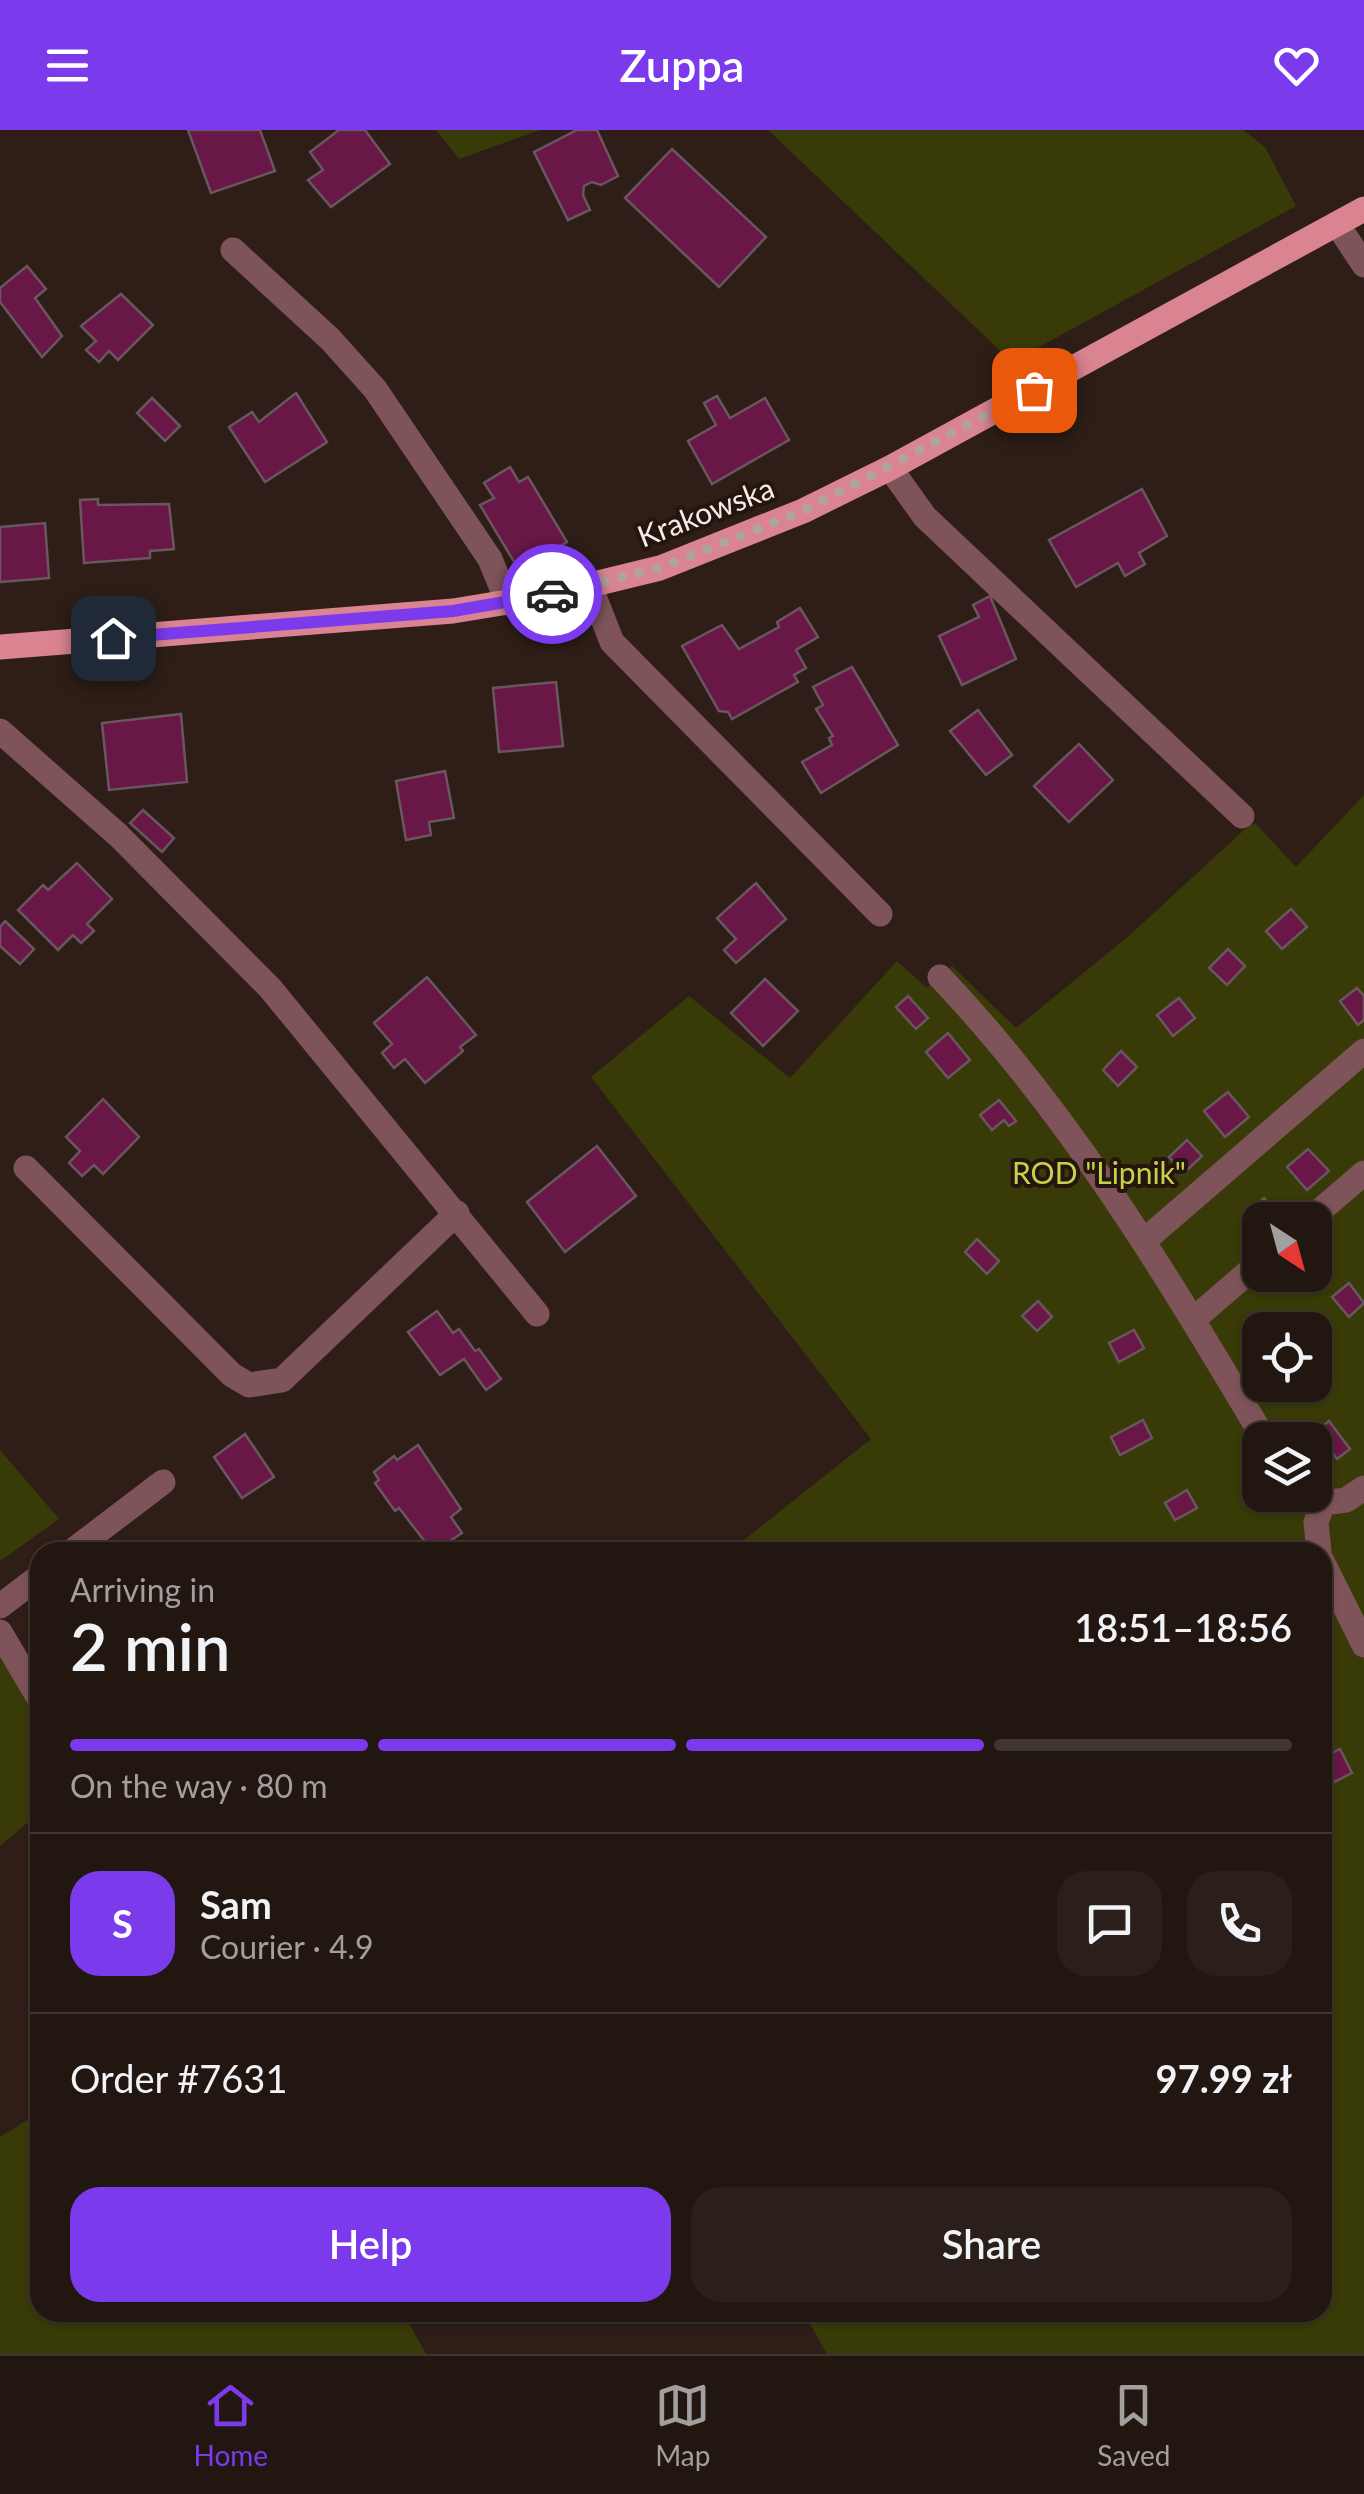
<!DOCTYPE html>
<html lang="en">
<head>
<meta charset="utf-8">
<style>
  body { margin:0; font-family:Lato,sans-serif; background:#2a1f1a; color:#f1f3f6; height:100vh; display:flex; flex-direction:column; font-size:38px; white-space:nowrap }
  * { box-sizing:border-box; margin:0 }
  p { font-size:32px; color:#a29f9f }
  .icon { flex:none; width:55px; height:55px; fill:none; stroke:currentColor; stroke-width:2; stroke-linecap:round; stroke-linejoin:round }
  .map { position:relative; flex:1; overflow:hidden }
  .sheet { position:absolute; left:30px; top:1412px; width:1302px; height:780px; display:flex; flex-direction:column; background:#221611; border-radius:30px; box-shadow:0 2px 8px #0004,0 0 0 2px #3f3531 }
  .sheet>* { flex:none }
  .needle { width:65px; rotate:144deg }
  .tools { position:absolute; left:1242px; top:1072px; display:grid; gap:20px }
  .tools a { display:grid; place-items:center; width:90px; height:90px; border-radius:20px; background:#221611; box-shadow:0 2px 8px #0004,0 0 0 2px #3f3531; font-size:50px }
  .pin { position:absolute; display:grid; place-items:center; width:85px; height:85px; color:#fff; margin:-42px; border-radius:20px; box-shadow:0 5px 15px #0006 }
  .courier { position:absolute; display:grid; place-items:center; width:100px; height:100px; margin:-50px; border:8px solid #7c3aed; border-radius:50%; background:#fff; color:#222; box-shadow:0 2px 12px #0007 }
  .summary em { font-style:normal; font-weight:600 }
  .summary div { display:flex; flex-direction:column-reverse }
  .summary { display:flex; align-items:center; justify-content:space-between; height:170px; padding:0 40px }
  h1 { font-size:65px; font-weight:600; line-height:75px }
  .bar { display:grid; grid-template-columns:repeat(4,1fr); gap:15px 10px; align-content:center; height:120px; padding:0 40px }
  .bar i { height:12px; border-radius:8px; background:#3f3531 }
  .bar .current { background:#7c3aed }
  .bar p { grid-column:span 4 }
  .line { display:flex; align-items:center; gap:25px; padding:0 40px; border-top:2px solid #3f3531 }
  .line div { flex:1 }
  .round { display:grid; place-items:center; flex:none; width:105px; height:105px; border-radius:30px; background:#2a1f1a }
  .action { display:flex; gap:20px; margin-top:auto; padding:20px 40px }
  .action a { flex:1; height:115px; border-radius:30px; background:#7c3aed; color:#fff; font-size:40px; font-weight:600; line-height:115px; text-align:center }
  .action a+a { background:#2a1f1a; color:#f1f3f6 }
  header { display:flex; justify-content:space-between; align-items:center; height:130px; padding:0 40px; background:#7c3aed; color:#fff; font-size:45px; font-weight:600 }
  .dock { display:flex; justify-content:space-around; align-items:center; height:140px; border-top:2px solid #3f3531; background:#221611; font-size:28px; color:#a29f9f }
  .dock a { display:grid; justify-items:center; gap:5px }
  .dock .current { color:#7c3aed }
  .map>svg:first-child { display:block }
  .green { fill:#383b07; fill-rule:evenodd }
  .building { fill:#691747; stroke:#69565e; stroke-width:2.5 }
  .lines { fill:none; stroke-linecap:round; stroke-linejoin:round }
  .minor { stroke:#7e545a; stroke-width:25 }
  .major { stroke:#da8491; stroke-width:25 }
  .done { stroke:#b0a39e; stroke-width:10; stroke-dasharray:0 18 }
  .route { stroke:#7c3aed; stroke-width:12 }
  .labels { text-anchor:middle; stroke-width:8; stroke-linejoin:round; paint-order:stroke }
  .street-label { font-size:30px; fill:#f6ebe6; stroke:#24150e }
  .park-label { font-size:30px; fill:#c9d049; stroke:#24150e }
</style>
</head>
<body>
<header><svg class="icon" aria-label="menu" viewBox="0 0 24 24"><path d="M4 6h16M4 12h16M4 18h16"/></svg>Zuppa<svg class="icon" aria-label="heart" viewBox="0 0 24 24"><path d="M12 20l-8-8c-3-5 5-10 8-4 3-6 11-1 8 4z"/></svg></header>
<div class="map">
<svg width="1364" height="2224" viewBox="0 0 1364 2224">
  <rect width="100%" height="100%" fill="#2e1e17"/>
  <g class="green">
    <path d="M436,0h104l-81,29z"/>
    <path d="M768,0h475l22,17 31,59 -284,156z"/>
    <path d="M1364,665v1559h-537l-23,-41 518,-1v-760h-593l142,-113 -280,-362 98,-81 101,82 107,-117 30,27 25,-22 64,62 114,-93 115,-106 10,-6 41,44zM1260,1090h55v55h-55zM1260,1200h55v55h-55zM1260,1310h55v55h-55z"/>
    <path d="M0,1320l59,69 -59,42z"/>
    <path d="M0,1527l40,59v96l-40,34z"/>
    <path d="M40,1982v200l363,1 23,41h-426v-217z"/>
  </g>
  <g class="building">
    <path d="M188,0h72l15,41 -64,22z"/>
    <path d="M339,0h26l25,34 -59,43 -23,-27 15,-10 -13,-18z"/>
    <path d="M577,0h20l21,46 -17,9 -9,-3 -8,4 -1,9 7,15 -22,10 -34,-68z"/>
    <path d="M672,19l94,88 -47,50 -94,-89z"/>
    <path d="M27,136l19,23 -11,9 27,38 -20,21 -42,-55v-14z"/>
    <path d="M121,164l32,31 -35,35 -9,-9 -10,11 -13,-12 10,-9 -15,-15z"/>
    <path d="M296,263l31,49 -62,40 -36,-55 23,-15 7,10z"/>
    <path d="M717,266l13,22 35,-20 24,42 -77,44 -24,-43 28,-16 -12,-22z"/>
    <path d="M152,268l28,28 -15,15 -28,-28z"/>
    <path d="M510,337l9,15 9,-5 39,65 -48,28 -39,-65 14,-7 -10,-15z"/>
    <path d="M1142,359l25,47 -28,17 6,11 -20,12 -7,-13 -42,24 -27,-47z"/>
    <path d="M98,369v6l71,-1 5,45 -24,2v7l-66,5 -4,-63z"/>
    <path d="M45,393l4,55 -49,4v-55z"/>
    <path d="M990,466l26,63 -54,26 -23,-49 40,-19 -6,-12z"/>
    <path d="M800,478l18,29 -22,13 10,18 -12,7 4,7 -66,37 -4,-7 -9,-1 -37,-65 40,-21 17,24 40,-22 -2,-5z"/>
    <path d="M852,537l46,78 -77,48 -19,-31 30,-17 -3,-7 4,-2 -17,-27 7,-4 -10,-18z"/>
    <path d="M556,552l7,64 -64,6 -6,-64z"/>
    <path d="M978,580l34,45 -26,20 -36,-44z"/>
    <path d="M181,584l6,68 -78,8 -7,-67z"/>
    <path d="M1079,614l34,36 -44,42 -35,-36z"/>
    <path d="M445,641l9,47 -25,4 2,13 -25,5 -10,-59z"/>
    <path d="M143,680l31,28 -12,14 -32,-29z"/>
    <path d="M77,733l35,36 -25,25 7,7 -13,12 -8,-8 -15,15 -40,-40 25,-25 5,5z"/>
    <path d="M756,753l30,36 -50,44 -12,-13 12,-11 -19,-21z"/>
    <path d="M1291,779l16,18 -25,22 -16,-18z"/>
    <path d="M5,791l29,28 -14,15 -20,-18v-19z"/>
    <path d="M1228,819l17,17 -18,19 -18,-17z"/>
    <path d="M427,847l49,58 -16,12 3,4 -38,32 -20,-24 -11,9 -12,-15 10,-9 -18,-21z"/>
    <path d="M765,849l33,32 -35,35 -32,-33z"/>
    <path d="M1357,858l7,8v24l-6,5 -18,-24z"/>
    <path d="M908,866l20,22 -12,11 -20,-22z"/>
    <path d="M1179,868l16,20 -22,18 -16,-21z"/>
    <path d="M948,903l22,27 -22,18 -22,-26z"/>
    <path d="M1121,921l16,16 -19,19 -15,-16z"/>
    <path d="M1228,962l21,25 -24,20 -21,-26z"/>
    <path d="M103,969l36,38 -36,37 -9,-9 -12,11 -13,-13 11,-12 -14,-14z"/>
    <path d="M999,970l17,21 -7,5 -5,-6 -12,10 -12,-15z"/>
    <path d="M1187,1010l15,16 -18,17 -15,-16z"/>
    <path d="M597,1016l39,50 -71,56 -38,-50z"/>
    <path d="M1308,1019l21,22 -22,19 -20,-23z"/>
    <path d="M1264,1068l17,19 -21,3v14l-16,-18z"/>
    <path d="M977,1109l22,22 -12,13 -22,-22z"/>
    <path d="M1349,1153l15,20 -15,14 -17,-20z"/>
    <path d="M1038,1171l14,16 -15,14 -15,-15z"/>
    <path d="M437,1181l16,22 6,-4 16,22 4,-2 22,30 -15,11 -22,-31 -24,16 -32,-43z"/>
    <path d="M1134,1200l10,18 -25,14 -10,-19z"/>
    <path d="M1143,1290l9,18 -32,17 -9,-18z"/>
    <path d="M1329,1291l21,28 -13,10 -21,-28z"/>
    <path d="M245,1304l29,43 -32,21 -28,-41z"/>
    <path d="M418,1315l43,64 -10,8 11,16 -29,19 -34,-44 -4,3 -20,-28 4,-3 -5,-8 20,-16 3,4z"/>
    <path d="M1187,1360l10,18 -22,12 -10,-17z"/>
    <path d="M1340,1619l12,24 -18,9 -12,-24z"/>
  </g>
  <g class="lines">
    <g class="minor">
      <path d="M1337,94l27,41"/>
      <path d="M233,120l97,89 45,50 115,170 18,44"/>
      <path d="M890,338l35,49 317,299"/>
      <path d="M590,456l22,56 268,272"/>
      <path d="M0,601l118,104 152,153 267,326"/>
      <path d="M940,847c132,139 227,299 325,463"/>
      <path d="M26,1038l206,207 17,10 33,-5 175,-167"/>
      <path d="M1309,1090l55,-47"/>
      <path d="M1145,1110l219,-189"/>
      <path d="M1194,1189l66,-57"/>
      <path d="M1305,1365l18,8 -7,19 3,30"/>
      <path d="M1323,1373l23,-3 18,-12"/>
      <path d="M71,1422l92,-70"/>
      <path d="M1322,1431l42,84"/>
      <path d="M0,1476l40,-30"/>
      <path d="M0,1502l40,68"/>
    </g>
    <path class="major" d="M0,517l453,-36 92,-15 115,-28 143,-57 87,-43 474,-259"/>
  </g>
  <g class="lines">
    <path class="done" d="M552,464l108,-26 143,-57 231,-121"/>
    <path class="route" d="M113,508l340,-27 99,-17"/>
  </g>
  <g class="labels">
    <g class="street-label">
      <text transform="translate(706 383) rotate(-21)" y="10">Krakowska</text>
    </g>
    <g class="park-label">
      <text x="1099" y="1054">ROD "Lipnik"</text>
    </g>
  </g>
</svg>
<div class="tools">
<a><svg class="needle" viewBox="-14 -14 28 28"><path d="M0-13l5 13h-10z" fill="#e53935"/><path d="M0 13l5-13h-10z" fill="#a29f9f"/></svg></a>
<a><svg class="icon" aria-label="locate" viewBox="0 0 24 24"><circle cx="12" cy="12" r="6"/><path d="M12 2v4M12 18v4M2 12h4M18 12h4"/></svg></a>
<a><svg class="icon" aria-label="layers" viewBox="0 0 24 24"><path d="M12 4l9 5-9 5-9-5zM3 14l9 5 9-5"/></svg></a>
</div>
<div class="pin" style="left:1034px;top:260px;background:#ea580c"><svg class="icon" aria-label="bag" viewBox="0 0 24 24"><path d="M5 8h14l-1 12H6zM9 8a3 3 0 0 1 6 0"/></svg></div>
<div class="pin" style="left:113px;top:508px;background:#1f2937"><svg class="icon" aria-label="home" viewBox="0 0 24 24"><path d="M3 11l9-7 9 7M6 9v11h12V9"/></svg></div>
<div class="courier" style="left:552px;top:464px"><svg class="icon" aria-label="car" viewBox="0 0 24 24"><path d="M5 17H2v-5l4-1 3-4h7l3 4 3 1v5h-3M9 17h6M6 11h13"/><circle cx="7" cy="17" r="2"/><circle cx="17" cy="17" r="2"/></svg></div>
<section class="sheet">
<div class="summary"><div><h1>2 min</h1><p>Arriving in</p></div><em>18:51–18:56</em></div>
<div class="bar"><i class="current"></i><i class="current"></i><i class="current"></i><i></i><p>On the way · 80 m</p></div>
<div class="line" style="height:180px"><b class="round" style="background:#7c3aed;color:#fff">S</b><div><b>Sam</b><p>Courier · 4.9</p></div><a class="round"><svg class="icon" aria-label="chat" viewBox="0 0 24 24"><path d="M4 5h16v11H9l-5 4z"/></svg></a><a class="round"><svg class="icon" aria-label="phone" viewBox="0 0 24 24"><path d="M5 4h4l2 5-3 2q2 4 5 5l2-3 5 2v4C11 20 4 13 5 4z"/></svg></a></div>
<div class="line" style="height:130px"><div>Order #7631</div><b>97.99 zł</b></div>
<div class="action"><a>Help</a><a>Share</a></div>
</section>
</div>
<nav class="dock">
<a class="current"><svg class="icon" aria-label="home" viewBox="0 0 24 24"><path d="M3 11l9-7 9 7M6 9v11h12V9"/></svg>Home</a>
<a><svg class="icon" aria-label="map" viewBox="0 0 24 24"><path d="M3 6l6-2 6 2 6-2v14l-6 2-6-2-6 2zM9 4v14M15 6v14"/></svg>Map</a>
<a><svg class="icon" aria-label="saved" viewBox="0 0 24 24"><path d="M7 4h10v16l-5-4-5 4z"/></svg>Saved</a>
</nav>
</body>
</html>
